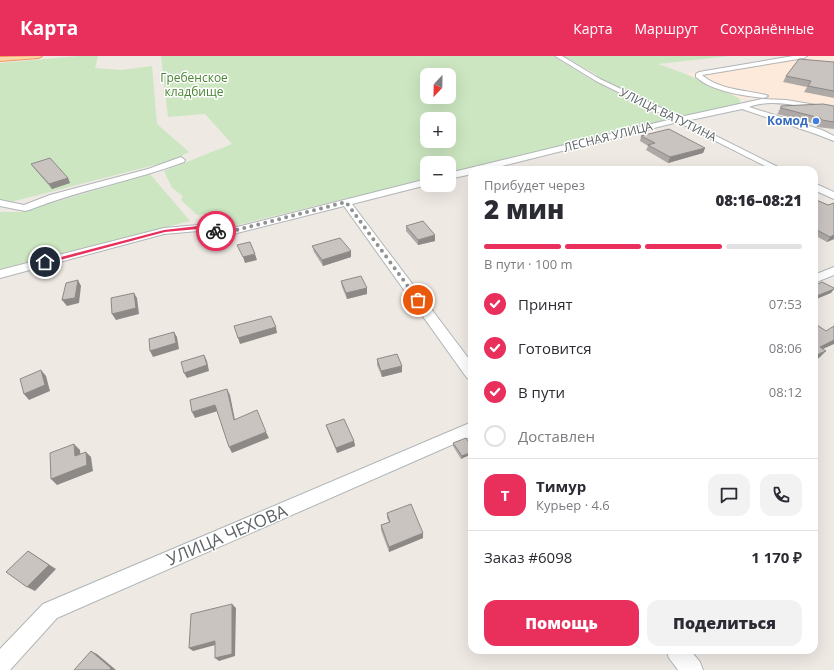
<!DOCTYPE html>
<html lang="ru">
<head>
<meta charset="utf-8">
<style>
  body { margin:0; font-family:"Open Sans",sans-serif; background:#f2f2f3; color:#2b2b33; height:100vh; display:flex; flex-direction:column; font-size:15px; white-space:nowrap }
  * { box-sizing:border-box; margin:0 }
  p { font-size:13px; color:#7c7c81 }
  .icon { flex:none; width:22px; height:22px; fill:none; stroke:currentColor; stroke-width:2; stroke-linecap:round; stroke-linejoin:round }
  .map { position:relative; flex:1; overflow:hidden }
  .panel { position:absolute; left:468px; top:110px; width:350px; height:488px; display:flex; flex-direction:column; background:#fff; border-radius:12px; box-shadow:0 4px 16px #0002 }
  .panel>* { flex:none }
  .needle { width:26px; rotate:202deg }
  .fabs { position:absolute; left:420px; top:12px; display:grid; gap:8px }
  .fabs a { display:grid; place-items:center; width:36px; height:36px; border-radius:8px; background:#fff; box-shadow:0 4px 16px #0002; font-size:20px }
  .pin { position:absolute; display:grid; place-items:center; width:34px; height:34px; color:#fff; margin:-17px; border:2px solid #fff; border-radius:50%; box-shadow:0 1px 4px #0007 }
  .courier { position:absolute; display:grid; place-items:center; width:40px; height:40px; margin:-20px; border:3px solid #e9305c; border-radius:50%; background:#fff; color:#222; box-shadow:0 1px 5px #0007 }
  .head em { font-style:normal; font-weight:800 }
  .head div { display:flex; flex-direction:column-reverse }
  .head { display:flex; align-items:center; justify-content:space-between; height:68px; padding:0 16px }
  h1 { font-size:26px; font-weight:800; line-height:30px }
  .bar { display:grid; grid-template-columns:repeat(4,1fr); gap:6px 4px; align-content:center; height:48px; padding:0 16px }
  .bar i { height:5px; border-radius:3px; background:#e1e1e2 }
  .bar .active { background:#e9305c }
  .bar p { grid-column:span 4 }
  .line { display:flex; align-items:center; gap:10px; padding:0 16px; border-top:1px solid #e1e1e2 }
  .line div { flex:1 }
  .round { display:grid; place-items:center; flex:none; width:42px; height:42px; border-radius:12px; background:#f2f2f3 }
  ol { padding:0 16px; list-style:none }
  li { display:flex; align-items:center; gap:12px; height:44px }
  li p { margin-inline-start:auto }
  li .icon { padding:4px; border-radius:50%; background:#e9305c; color:#fff; stroke-width:4 }
  li:last-child { color:#7c7c81 }
  li i { width:22px; height:22px; border:2px solid #e1e1e2; border-radius:50% }
  .action { display:flex; gap:8px; margin-top:auto; padding:8px 16px }
  .action a { flex:1; height:46px; border-radius:12px; background:#e9305c; color:#fff; font-size:16px; font-weight:800; line-height:46px; text-align:center }
  .action a+a { background:#f2f2f3; color:#2b2b33 }
  header { display:flex; align-items:center; gap:24px; box-sizing:border-box; height:56px; padding:0 20px; background:#e9305c; color:#fff }
  header strong { font-size:19px }
  nav { display:flex; gap:22px; margin-inline-start:auto; font-size:14px }
  .map>svg:first-child { display:block }
  .commercial { fill:#feeada }
  .green { fill:#cce6c1; fill-rule:evenodd }
  .lines { fill:none; stroke-linecap:round; stroke-linejoin:round }
  .minor-casing { stroke:#b0b5b7; stroke-width:2 }
  .major-casing { stroke:#f1985b; stroke-width:2 }
  .minor { fill:#fff; fill-rule:evenodd }
  .major { fill:#ffd6a9; fill-rule:evenodd }
  .wall { fill:#aea9a6 }
  .shaded-wall { fill:#8d8987 }
  .building { fill:#cac4c1; stroke:#8d8987 }
  .route { fill:#e9305c }
  .done { stroke:#8f9291; stroke-width:4; stroke-dasharray:0 7.2 }
  .shop-dot { fill:#3f7fe0; stroke:#fff; stroke-width:1.5 }
  .labels { text-anchor:middle; stroke-width:3; stroke-linejoin:round; paint-order:stroke }
  .far-park-label { font-size:12px; fill:#4a8434; stroke:#fff }
  .far-street-label { font-size:12px; fill:#5c6365; stroke:#fff }
  .far-shop-label { font-size:12px; font-weight:bold; fill:#366cbe; stroke:#fff; text-anchor:end }
  .near-street-label { font-size:17px; fill:#5c6365; stroke:#fff }
</style>
</head>
<body>
<header>
<strong>Карта</strong>
<nav><a>Карта</a><a>Маршрут</a><a>Сохранённые</a></nav>
</header>
<div class="map">
<svg width="834" height="614" viewBox="0 0 834 614">
  <rect width="100%" height="100%" fill="#efe9e4"/>
  <path class="commercial" d="M792,0h42v49l-95,-7 -53,-24z"/>
  <g class="green">
    <path d="M78,0h20l-3,12 26,2 31,-4 5,58 32,28 -15,8 -163,42 -11,-3v-136z"/>
    <path d="M161,0h392l34,21 80,43 -218,54v-11h-22v16l-52,13 -3,2 -23,6 -1,-2 -122,30 -19,-14 -10,1 -16,-15 2,-4 -11,-8 -8,-17 68,-27 -27,-30 -37,3zM427,19h22v22h-22zM427,63h22v22h-22z"/>
    <path d="M564,0h166l-72,8 28,10 53,24 2,6 -63,13 -84,-41 3,-1z"/>
    <path d="M150,118l40,47 -190,48v-57h22z"/>
  </g>
  <g class="lines">
    <g class="minor-casing">
      <g id="minor">
        <path d="M555,0h7l38,23 80,38 82,-18 24,1 48,8v4c-24,-3 -62,-15 -85,-5l73,23 12,6v5l-18,-7 -74,-25 -56,12 98,49h-11l-95,-48 -192,48h-14v4l-23,5v-6l223,-54 -76,-38z"/>
        <path d="M793,0h14l-3,2 -102,17c17,15 44,15 64,20l2,1 -4,2c-20,-2 -53,-7 -68,-21v-3l3,-2z"/>
        <path d="M181,101l4,3 -1,2c-51,19 -105,28 -155,48l-4,1 -25,-5v-6l24,5 26,-10 98,-26z"/>
        <path d="M427,123v6l-75,19 120,159v16l-5,-1 -123,-172 -115,29 -18,-1 -13,-3 -34,3 -164,44v-8l164,-42 34,-3 13,3 18,1z"/>
        <path d="M814,127l20,9v7l-20,-9z"/>
        <path d="M834,211v8l-20,8v-8z"/>
        <path d="M472,366v14l-415,182 -47,52h-10v-21l43,-45z"/>
        <path d="M666,594h24l10,12 3,8h-25l-9,-12z"/>
      </g>
    </g>
    <g class="major-casing">
      <path id="major" d="M42,0l-4,2 -38,3v-4z"/>
    </g>
    <use href="#minor" class="minor"/>
    <use href="#major" class="major"/>
  </g>
  <g class="wall">
    <path d="M834,6v36l-30,-6 3,-5 -24,-5 3,-6z"/>
    <path d="M781,50h53v23l-17,-2 -1,-3 -39,-10 1,-1z"/>
    <path d="M641,80l64,12 -2,5 -35,10 -22,-13 2,-4 -8,-5z"/>
    <path d="M31,108l37,14 2,5 -18,6 -18,-21z"/>
    <path d="M814,143l14,6 6,-2v36l-7,3 -13,-7z"/>
    <path d="M406,170l29,9v6l-17,4 -12,-14z"/>
    <path d="M312,190l39,11 -28,9 -9,-14z"/>
    <path d="M341,225l26,7v6l-20,5 -5,-12z"/>
    <path d="M377,303l25,7v6l-20,5 -5,-12z"/>
    <path d="M326,369l28,16 1,5 -18,7 -9,-22z"/>
    <path d="M453,387l19,4 -11,12 -8,-13z"/>
    <path d="M387,457l36,25 -34,14 -8,-22v-5l8,-3 -2,-4z"/>
  </g>
  <g class="shaded-wall">
    <path d="M705,92l-2,5 -35,10 2,-6z"/>
    <path d="M68,122l2,5 -18,6 -3,-5z"/>
    <path d="M435,179v6l-17,4v-5z"/>
    <path d="M834,179v4l-7,3 3,-5z"/>
    <path d="M351,195v6l-28,9 -1,-6z"/>
    <path d="M255,198l2,6 -12,3 -2,-6z"/>
    <path d="M78,224l3,6 -2,17 -12,3 -5,-6z"/>
    <path d="M367,232v6l-20,5 -1,-6z"/>
    <path d="M834,233l-3,4 -17,7v-3z"/>
    <path d="M134,237l3,5 2,16 -23,6 -4,-6z"/>
    <path d="M276,271l1,6 -37,11 -2,-6z"/>
    <path d="M174,276l3,5 2,12 -26,8 -3,-6z"/>
    <path d="M834,284v4l-20,9 6,-6z"/>
    <path d="M826,295l-7,7 -5,2v-4z"/>
    <path d="M204,299l3,6 2,10 -22,7 -3,-5z"/>
    <path d="M402,310v6l-20,5 -1,-6z"/>
    <path d="M41,314l5,6 4,15 -21,9 -5,-6z"/>
    <path d="M227,333l3,6 6,30 -2,-5z"/>
    <path d="M215,349l3,6 -23,7 -3,-6z"/>
    <path d="M266,376l3,6 -37,15 -3,-6z"/>
    <path d="M354,385l1,5 -18,7 -1,-5z"/>
    <path d="M74,388l6,6 1,11 -6,-5z"/>
    <path d="M86,396l5,5 2,14 -36,14 -6,-6z"/>
    <path d="M472,396v2l-11,5 1,-3z"/>
    <path d="M423,477v5l-34,14v-5z"/>
    <path d="M28,495l28,18 -21,22 -8,-4z"/>
    <path d="M232,548l4,4 -1,48 -16,5 -4,-3z"/>
    <path d="M215,585l4,3 -26,7 -4,-3z"/>
    <path d="M91,595l6,3 19,16h-6z"/>
  </g>
  <g class="building">
    <path d="M799,3l35,3v29l-26,-5 3,-5 -25,-5z"/>
    <path d="M823,48l11,2v16l-12,-2 -2,-2 -39,-10v-2z"/>
    <path d="M669,73l36,19 -35,9 -22,-12 7,-2 -14,-7z"/>
    <path d="M50,102l18,20 -19,6 -18,-20z"/>
    <path d="M814,143l14,6 6,-2v32l-4,2 -13,-7 -3,1z"/>
    <path d="M423,165l12,14 -17,5 -12,-14z"/>
    <path d="M340,182l11,13 -29,9 -10,-14z"/>
    <path d="M250,186l5,12 -12,3 -6,-12z"/>
    <path d="M361,220l6,12 -21,5 -5,-12z"/>
    <path d="M78,224l-3,18 -13,2 4,-17z"/>
    <path d="M822,226l12,6v1l-20,8v-11z"/>
    <path d="M134,237l2,15 -24,6 -1,-16z"/>
    <path d="M271,260l5,11 -38,11 -4,-12z"/>
    <path d="M814,267l12,8 8,-5v14l-14,7 6,4 -12,5z"/>
    <path d="M174,276l2,11 -26,8 -1,-12z"/>
    <path d="M397,298l5,12 -21,5 -4,-12z"/>
    <path d="M204,299l3,10 -23,8 -3,-11z"/>
    <path d="M41,314l4,15 -21,9 -4,-15z"/>
    <path d="M227,333l7,31 23,-10 9,22 -37,15 -14,-42 -23,7 -2,-12z"/>
    <path d="M344,363l10,22 -18,7 -10,-23z"/>
    <path d="M466,382l6,9v5l-10,4 -9,-13z"/>
    <path d="M74,388l1,12 11,-4 1,13 -36,14 -1,-26z"/>
    <path d="M411,448l12,29 -34,14 -8,-22 9,-3 -3,-9z"/>
    <path d="M28,495l21,14 -22,22 -21,-15z"/>
    <path d="M232,548v50l-17,4v-17l-26,7 2,-34z"/>
    <path d="M91,595l20,17 -1,2h-36z"/>
  </g>
  <path class="route" d="M198,170l21,5 -3,2 -18,-4 -33,3 -120,32 -3,-2 122,-32z"/>
  <g class="lines">
    <path class="done" d="M216,175l13,1 117,-30 72,98"/>
  </g>
  <circle class="shop-dot" cx="816" cy="65" r="4"/>
  <g class="labels">
    <g class="far-park-label">
      <text x="194" y="26">Гребенское<tspan x="194" dy="14">кладбище</tspan></text>
    </g>
    <g class="far-street-label">
      <text transform="translate(668 59) rotate(26)" y="4">УЛИЦА ВАТУТИНА</text>
      <text transform="translate(608 81) rotate(-14)" y="4">ЛЕСНАЯ УЛИЦА</text>
    </g>
    <g class="far-shop-label">
      <text x="808" y="69">Комод</text>
    </g>
    <g class="near-street-label">
      <text transform="translate(227 479) rotate(-23)" y="6">УЛИЦА ЧЕХОВА</text>
    </g>
  </g>
</svg>
<div class="fabs">
<a><svg class="needle" viewBox="-14 -14 28 28"><path d="M0-13l5 13h-10z" fill="#e53935"/><path d="M0 13l5-13h-10z" fill="#7c7c81"/></svg></a>
<a>+</a>
<a>−</a>
</div>
<div class="pin" style="left:418px;top:244px;background:#ea580c"><svg class="icon" aria-label="bag" viewBox="0 0 24 24"><path d="M5 8h14l-1 12H6zM9 8a3 3 0 0 1 6 0"/></svg></div>
<div class="pin" style="left:45px;top:206px;background:#1f2937"><svg class="icon" aria-label="home" viewBox="0 0 24 24"><path d="M3 11l9-7 9 7M6 9v11h12V9"/></svg></div>
<div class="courier" style="left:216px;top:175px"><svg class="icon" aria-label="bike" viewBox="0 0 24 24"><circle cx="6" cy="16" r="4"/><circle cx="18" cy="16" r="4"/><path d="M6 16l4-8h5l3 8M10 8l3 8H6M13 5h3"/></svg></div>
<section class="panel">
<div class="head"><div><h1>2 мин</h1><p>Прибудет через</p></div><em>08:16–08:21</em></div>
<div class="bar"><i class="active"></i><i class="active"></i><i class="active"></i><i></i><p>В пути · 100 m</p></div>
<ol>
<li><svg class="icon" aria-label="check" viewBox="0 0 24 24"><path d="M5 12l5 5 9-10"/></svg>Принят<p>07:53</p></li>
<li><svg class="icon" aria-label="check" viewBox="0 0 24 24"><path d="M5 12l5 5 9-10"/></svg>Готовится<p>08:06</p></li>
<li><svg class="icon" aria-label="check" viewBox="0 0 24 24"><path d="M5 12l5 5 9-10"/></svg>В пути<p>08:12</p></li>
<li><i></i>Доставлен</li>
</ol>
<div class="line" style="height:72px"><b class="round" style="background:#e9305c;color:#fff">Т</b><div><b>Тимур</b><p>Курьер · 4.6</p></div><a class="round"><svg class="icon" aria-label="chat" viewBox="0 0 24 24"><path d="M4 5h16v11H9l-5 4z"/></svg></a><a class="round"><svg class="icon" aria-label="phone" viewBox="0 0 24 24"><path d="M5 4h4l2 5-3 2q2 4 5 5l2-3 5 2v4C11 20 4 13 5 4z"/></svg></a></div>
<div class="line" style="height:52px"><div>Заказ #6098</div><b>1 170 ₽</b></div>
<div class="action"><a>Помощь</a><a>Поделиться</a></div>
</section>
</div>
</body>
</html>
